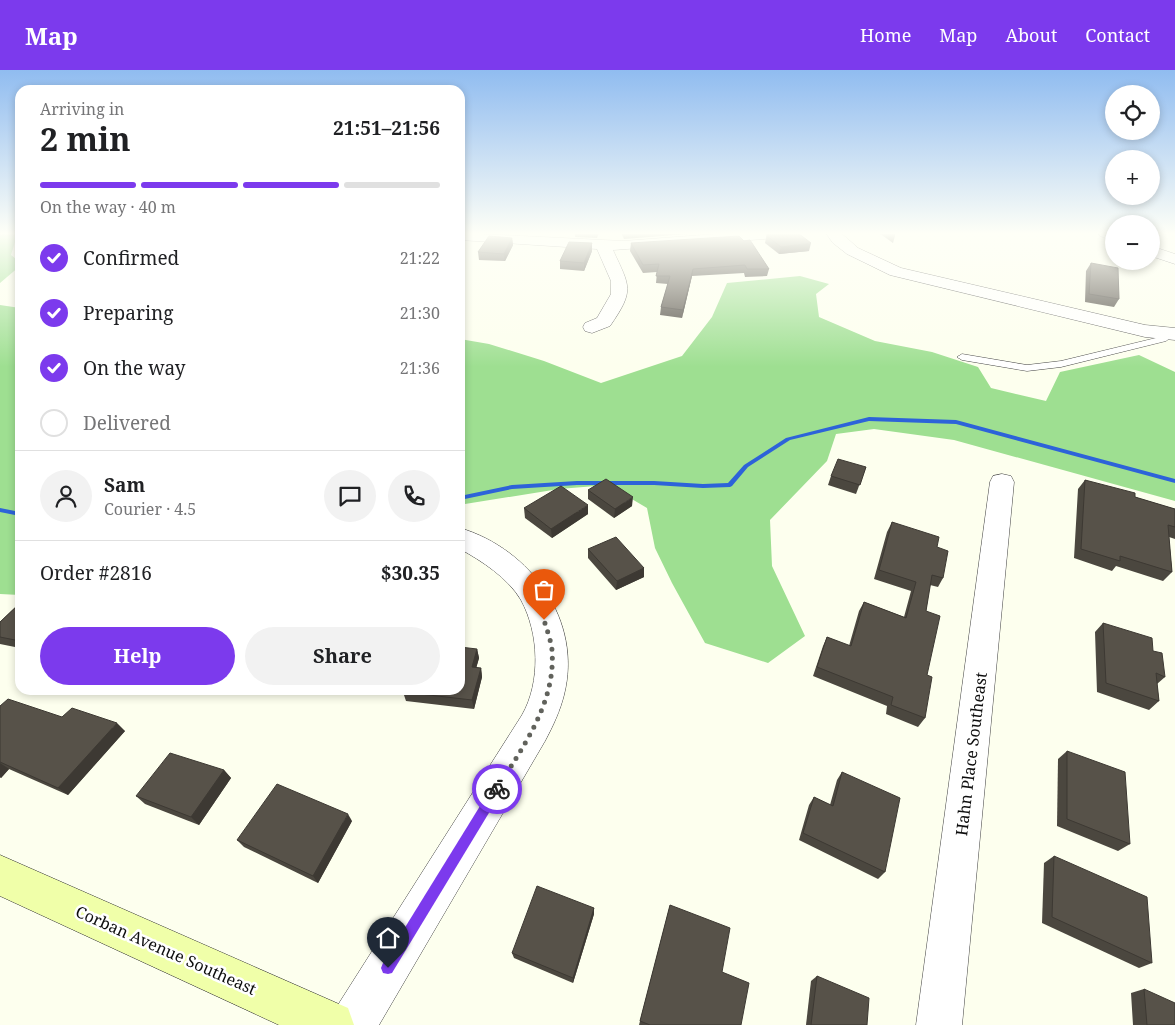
<!DOCTYPE html>
<html lang="en">
<head>
<meta charset="utf-8">
<style>
  body { margin:0; font-family:"Noto Serif",serif; background:#f2f2f2; color:#202124; height:100vh; display:flex; flex-direction:column; font-size:19px; white-space:nowrap }
  * { box-sizing:border-box; margin:0 }
  p { font-size:16px; color:#757577 }
  .icon { flex:none; width:28px; height:28px; fill:none; stroke:currentColor; stroke-width:2; stroke-linecap:round; stroke-linejoin:round }
  .map { position:relative; flex:1; overflow:hidden }
  .panel { position:absolute; left:15px; top:15px; width:450px; height:610px; display:flex; flex-direction:column; background:#fff; border-radius:15px; box-shadow:0 2px 8px #0003 }
  .panel>* { flex:none }
  .controls { position:absolute; left:1105px; top:15px; display:grid; gap:10px }
  .controls a { display:grid; place-items:center; width:55px; height:55px; border-radius:50%; background:#fff; box-shadow:0 2px 8px #0003; font-size:25px }
  .pin { position:absolute; display:grid; place-items:center; width:42px; height:42px; color:#fff; margin:-51px -21px; border-radius:50% 50% 50% 0; rotate:-45deg; box-shadow:0 0 5px #0007 }
  .pin .icon { rotate:45deg }
  .courier { position:absolute; display:grid; place-items:center; width:50px; height:50px; margin:-25px; border:4px solid #7c3aed; border-radius:50%; background:#fff; color:#222; box-shadow:0 1px 6px #0007 }
  .summary em { font-style:normal; font-weight:700 }
  .summary div { display:flex; flex-direction:column-reverse }
  .summary { display:flex; align-items:center; justify-content:space-between; height:85px; padding:0 25px }
  h1 { font-size:32px; font-weight:700; line-height:38px }
  .bar { display:grid; grid-template-columns:repeat(4,1fr); gap:8px 5px; align-content:center; height:60px; padding:0 25px }
  .bar i { height:6px; border-radius:4px; background:#e0e0e0 }
  .bar .current { background:#7c3aed }
  .bar p { grid-column:span 4 }
  .line { display:flex; align-items:center; gap:12px; padding:0 25px; border-top:1px solid #e0e0e0 }
  .line div { flex:1 }
  .round { display:grid; place-items:center; flex:none; width:52px; height:52px; border-radius:26px; background:#f2f2f2 }
  ol { padding:0 25px; list-style:none }
  li { display:flex; align-items:center; gap:15px; height:55px }
  li p { margin-inline-start:auto }
  li .icon { padding:5px; border-radius:50%; background:#7c3aed; color:#fff; stroke-width:4 }
  li:last-child { color:#757577 }
  li i { width:28px; height:28px; border:2px solid #e0e0e0; border-radius:50% }
  .primary-button { display:flex; gap:10px; margin-top:auto; padding:10px 25px }
  .primary-button a { flex:1; height:58px; border-radius:30px; background:#7c3aed; color:#fff; font-size:20px; font-weight:700; line-height:58px; text-align:center }
  .primary-button a+a { background:#f2f2f2; color:#202124 }
  header { display:flex; align-items:center; gap:30px; box-sizing:border-box; height:70px; padding:0 25px; background:#7c3aed; color:#fff }
  header strong { font-size:24px }
  nav { display:flex; gap:28px; margin-inline-start:auto; font-size:18px }
  .map>svg:first-child { display:block }
  .forest { fill:#9edf91 }
  .lines { fill:none; stroke-linecap:round; stroke-linejoin:round }
  .stream { fill:#2d63d9; fill-rule:evenodd }
  .service-casing { stroke:#404040; stroke-width:1 }
  .minor-casing { stroke:#404040; stroke-width:1 }
  .secondary-casing { stroke:#2f2f2f; stroke-width:1 }
  .service { fill:#fff; fill-rule:evenodd }
  .minor { fill:#fff; fill-rule:evenodd }
  .secondary { fill:#f0ffa9; fill-rule:evenodd }
  .wall { fill:#4b473f }
  .shaded-wall { fill:#3d3933 }
  .building { fill:#575249; stroke:#3d3933 }
  .route { fill:#7c3aed }
  .done { stroke:#61625c; stroke-width:5; stroke-dasharray:0 9 }
  .labels { text-anchor:middle; stroke-width:5; stroke-linejoin:round; paint-order:stroke }
  .near-street-label { font-size:16px; fill:#0d0d0d; stroke:#fff }
</style>
</head>
<body>
<header>
<strong>Map</strong>
<nav><a>Home</a><a>Map</a><a>About</a><a>Contact</a></nav>
</header>
<div class="map">
<svg width="1175" height="955" viewBox="0 0 1175 955">
  <rect width="100%" height="100%" fill="#fdffee"/>
  <g class="forest">
    <path d="M0,163h20l-3,2 -6,20 9,7v4l-20,17z"/>
    <path d="M800,206l29,8 -13,10 3,23 56,24 57,11 46,15 13,21 55,13 14,-29 79,-17 36,17v129l-221,-61 -80,-11 -38,5 -9,27 -57,59 2,46 33,70 -37,27 -63,-20 -33,-60 -17,-35 -8,-40 -39,-23 -49,4 -94,15 -5,-2v-163l29,5 55,17 57,22 81,-27 30,-39 15,-34z"/>
    <path d="M0,235l20,3v287l-20,-1z"/>
  </g>
  <g class="lines">
    <g class="stream">
      <path d="M869,347l87,3 219,59v4l-219,-59 -87,-3 -79,19 -42,27 -16,19 -2,1 -27,1 -49,-3h-77l-65,4 -52,11v-4l52,-11 65,-4h77l49,3 25,-1 16,-18 42,-27z"/>
      <path d="M0,438l20,4v4l-20,-4z"/>
    </g>
    <g class="service-casing">
      <path id="service" d="M1170,261l5,3 -9,7 -105,26 -34,4 -65,-11 -5,-3 5,-3 65,11 34,-4 99,-24z"/>
    </g>
    <g class="minor-casing">
      <g id="minor">
        <path d="M460,163l163,8 106,-8h69l-7,4 -178,13c17,37 22,40 -3,76l-18,7 -7,-2 -2,-4 2,-4 12,-5 14,-24v-13l-14,-32 -137,-9z"/>
        <path d="M826,163h15l17,15 43,20 244,57 30,3v12l-30,-3 -255,-62 -43,-21 -14,-11z"/>
        <path d="M1098,163h16v8l-14,-5z"/>
        <path d="M1151,176l24,8v10l-24,-8z"/>
        <path d="M1002,404l9,2 3,6 -52,543h-46l74,-543 3,-6z"/>
        <path d="M460,458c71,21 123,93 104,167 -4,16 -11,31 -19,46l-166,284h-49l6,-17 186,-293c19,-33 17,-82 -1,-115 -13,-22 -39,-39 -61,-51z"/>
      </g>
    </g>
    <g class="secondary-casing">
      <path id="secondary" d="M0,785l348,153 6,17h-75l-279,-129z"/>
    </g>
    <use href="#service" class="service"/>
    <use href="#minor" class="minor"/>
    <use href="#secondary" class="secondary"/>
  </g>
  <g class="wall">
    <path d="M575,163h24l-2,5 -22,-1z"/>
    <path d="M621,163h79l-76,6z"/>
    <path d="M767,163l42,18 -30,3 -14,-11z"/>
    <path d="M879,163h16v3l-2,7z"/>
    <path d="M512,168l1,7 -8,16 -26,-1 -1,-8z"/>
    <path d="M631,173l138,26 -2,7 -22,1 -1,-4 -52,3 -10,42 -22,-3 1,-8 7,-23 -12,-1 1,-11 -14,1 -13,-22z"/>
    <path d="M592,181l-8,20 -24,-2v-8z"/>
    <path d="M1091,193l28,36 -5,8 -29,-5 1,-31z"/>
    <path d="M866,397l-10,27 -28,-9 3,-9z"/>
    <path d="M1085,410l50,17 40,12v30l-6,-2 3,35 -9,9 -47,-15 -4,5 -38,-13 4,-69z"/>
    <path d="M588,420l44,16 -18,12 -26,-19z"/>
    <path d="M524,438l64,6 -36,24 -27,-20z"/>
    <path d="M892,452l45,25 6,31 -5,9 -8,-2 -4,26 1,64 -2,43 -7,9 -32,-13 1,-8 -74,-30 10,-30 4,-9 22,9 10,-35 5,-9 40,15 7,-26 -37,-12 13,-47z"/>
    <path d="M588,479l56,19v9l-28,13 -28,-32z"/>
    <path d="M20,533v45l-20,-4v-22z"/>
    <path d="M1103,553l50,28 12,26 -8,7 2,17 -10,9 -52,-18 -2,-60z"/>
    <path d="M477,579l2,9 -3,10h5l1,9 -8,32 -68,-8 -3,-9z"/>
    <path d="M0,636l62,11 63,14 -57,64 -59,-26 -8,9 -1,-1z"/>
    <path d="M1067,681l63,93 -12,7 -61,-25 1,-67z"/>
    <path d="M224,700l7,8 -32,47 -54,-21 -9,-8z"/>
    <path d="M842,702l43,100 -7,7 -79,-39 10,-35 5,-8 16,8 7,-25z"/>
    <path d="M352,751l-34,62 -74,-36 -7,-7z"/>
    <path d="M1054,786l98,107 -13,5 -97,-45 2,-60z"/>
    <path d="M670,835l52,67 19,53h-102z"/>
    <path d="M594,838v6l-21,69 -59,-25 -2,-5z"/>
    <path d="M817,906l50,49h-61l5,-44z"/>
    <path d="M1144,919l31,36h-42l-2,-32z"/>
  </g>
  <g class="shaded-wall">
    <path d="M512,168l1,7 -8,16 -1,-7z"/>
    <path d="M592,173v8l-8,20v-8z"/>
    <path d="M811,173l-2,8 -30,3 2,-7z"/>
    <path d="M693,199l-1,7 -10,42 1,-8z"/>
    <path d="M633,427l-1,9 -18,12 1,-9z"/>
    <path d="M588,435v9l-36,24 -1,-9z"/>
    <path d="M644,498v9l-28,13 1,-9z"/>
    <path d="M477,579l2,9 -5,18 -2,-9z"/>
    <path d="M481,598l1,9 -8,32 -2,-9z"/>
    <path d="M117,653l8,8 -57,64 -10,-7z"/>
    <path d="M0,693l9,6 -8,9 -1,-1z"/>
    <path d="M224,700l7,8 -32,47 -8,-8z"/>
    <path d="M348,744l4,7 -34,62 -5,-7z"/>
    <path d="M594,838v6l-21,69v-5z"/>
  </g>
  <g class="building">
    <path d="M767,163h31l13,10 -30,4 -14,-11z"/>
    <path d="M489,166l23,2 -8,16 -26,-2z"/>
    <path d="M739,166l5,5 6,-1 19,29h-22l-2,-4 -52,4 -10,41 -22,-3 9,-31h-14l3,-12 -16,1 -12,-22z"/>
    <path d="M569,172l23,1 -8,20 -24,-2z"/>
    <path d="M1091,193l27,5 1,31 -30,-5z"/>
    <path d="M838,389l28,8 -6,18 -29,-9z"/>
    <path d="M606,409l27,18 -18,12 -27,-19z"/>
    <path d="M1085,410l50,13v4l40,12v18l-7,-2 4,47 -52,-16v5l-39,-12z"/>
    <path d="M561,416l27,19 -37,24 -27,-21z"/>
    <path d="M892,452l47,15 -2,10 11,4 -5,27 -11,-3 -6,36 14,5 -13,59 5,2 -7,41 -34,-13 2,-8 -76,-30 10,-30 24,9 13,-44 42,16 10,-36 -37,-12z"/>
    <path d="M616,467l28,31 -27,13 -29,-32z"/>
    <path d="M20,533v38l-20,-4v-15z"/>
    <path d="M1103,553l49,15 1,13 9,2 3,24 -9,-4 3,28 -53,-18z"/>
    <path d="M460,577l17,2 -5,18 9,1 -9,32 -69,-8 1,-2h56z"/>
    <path d="M8,629l54,18 10,-9 45,15 -59,65 -58,-26v-56z"/>
    <path d="M1067,681l58,21 5,72 -63,-25z"/>
    <path d="M170,683l54,17 -33,47 -55,-21z"/>
    <path d="M842,702l58,26 -15,74 -82,-39 11,-36 19,9z"/>
    <path d="M277,714l71,30 -35,62 -76,-36z"/>
    <path d="M1054,786l93,41 5,66 -100,-46z"/>
    <path d="M537,816l57,22 -21,70 -61,-25z"/>
    <path d="M670,835l60,23 -8,44 27,11 -8,42h-91l-10,-4z"/>
    <path d="M817,906l52,22 -2,27h-56z"/>
    <path d="M1144,919l31,14v22h-28z"/>
  </g>
  <linearGradient id="sky" x2="0" y2="1"><stop stop-color="#90bcf0"/><stop offset="0.55" stop-color="#fefff7"/><stop offset="1" stop-color="#fefff7" stop-opacity="0"/></linearGradient>
  <rect width="1175" height="297" fill="url(#sky)"/>
  <path class="route" d="M497,714l4,1 1,4 -1,4 -109,180 -4,1 -5,-1 -2,-5 2,-5 110,-178z"/>
  <g class="lines">
    <path class="done" d="M497,719c26,-43 59,-86 55,-139 -1,-9 -5,-20 -8,-30"/>
  </g>
  <g class="labels">
    <g class="near-street-label">
      <text transform="translate(971 684) rotate(-83)" y="6">Hahn Place Southeast</text>
      <text transform="translate(166 880) rotate(24)" y="6">Corban Avenue Southeast</text>
    </g>
  </g>
</svg>
<div class="controls">
<a><svg class="icon" aria-label="locate" viewBox="0 0 24 24"><circle cx="12" cy="12" r="6"/><path d="M12 2v4M12 18v4M2 12h4M18 12h4"/></svg></a>
<a>+</a>
<a>−</a>
</div>
<div class="pin" style="left:544px;top:550px;background:#ea580c"><svg class="icon" aria-label="bag" viewBox="0 0 24 24"><path d="M5 8h14l-1 12H6zM9 8a3 3 0 0 1 6 0"/></svg></div>
<div class="pin" style="left:388px;top:898px;background:#1f2937"><svg class="icon" aria-label="home" viewBox="0 0 24 24"><path d="M3 11l9-7 9 7M6 9v11h12V9"/></svg></div>
<div class="courier" style="left:497px;top:719px"><svg class="icon" aria-label="bike" viewBox="0 0 24 24"><circle cx="6" cy="16" r="4"/><circle cx="18" cy="16" r="4"/><path d="M6 16l4-8h5l3 8M10 8l3 8H6M13 5h3"/></svg></div>
<section class="panel">
<div class="summary"><div><h1>2 min</h1><p>Arriving in</p></div><em>21:51–21:56</em></div>
<div class="bar"><i class="current"></i><i class="current"></i><i class="current"></i><i></i><p>On the way · 40 m</p></div>
<ol>
<li><svg class="icon" aria-label="check" viewBox="0 0 24 24"><path d="M5 12l5 5 9-10"/></svg>Confirmed<p>21:22</p></li>
<li><svg class="icon" aria-label="check" viewBox="0 0 24 24"><path d="M5 12l5 5 9-10"/></svg>Preparing<p>21:30</p></li>
<li><svg class="icon" aria-label="check" viewBox="0 0 24 24"><path d="M5 12l5 5 9-10"/></svg>On the way<p>21:36</p></li>
<li><i></i>Delivered</li>
</ol>
<div class="line" style="height:90px"><a class="round"><svg class="icon" aria-label="person" viewBox="0 0 24 24"><circle cx="12" cy="8" r="4"/><path d="M4 21q1-7 8-7t8 7"/></svg></a><div><b>Sam</b><p>Courier · 4.5</p></div><a class="round"><svg class="icon" aria-label="chat" viewBox="0 0 24 24"><path d="M4 5h16v11H9l-5 4z"/></svg></a><a class="round"><svg class="icon" aria-label="phone" viewBox="0 0 24 24"><path d="M5 4h4l2 5-3 2q2 4 5 5l2-3 5 2v4C11 20 4 13 5 4z"/></svg></a></div>
<div class="line" style="height:65px"><div>Order #2816</div><b>$30.35</b></div>
<div class="primary-button"><a>Help</a><a>Share</a></div>
</section>
</div>
</body>
</html>
